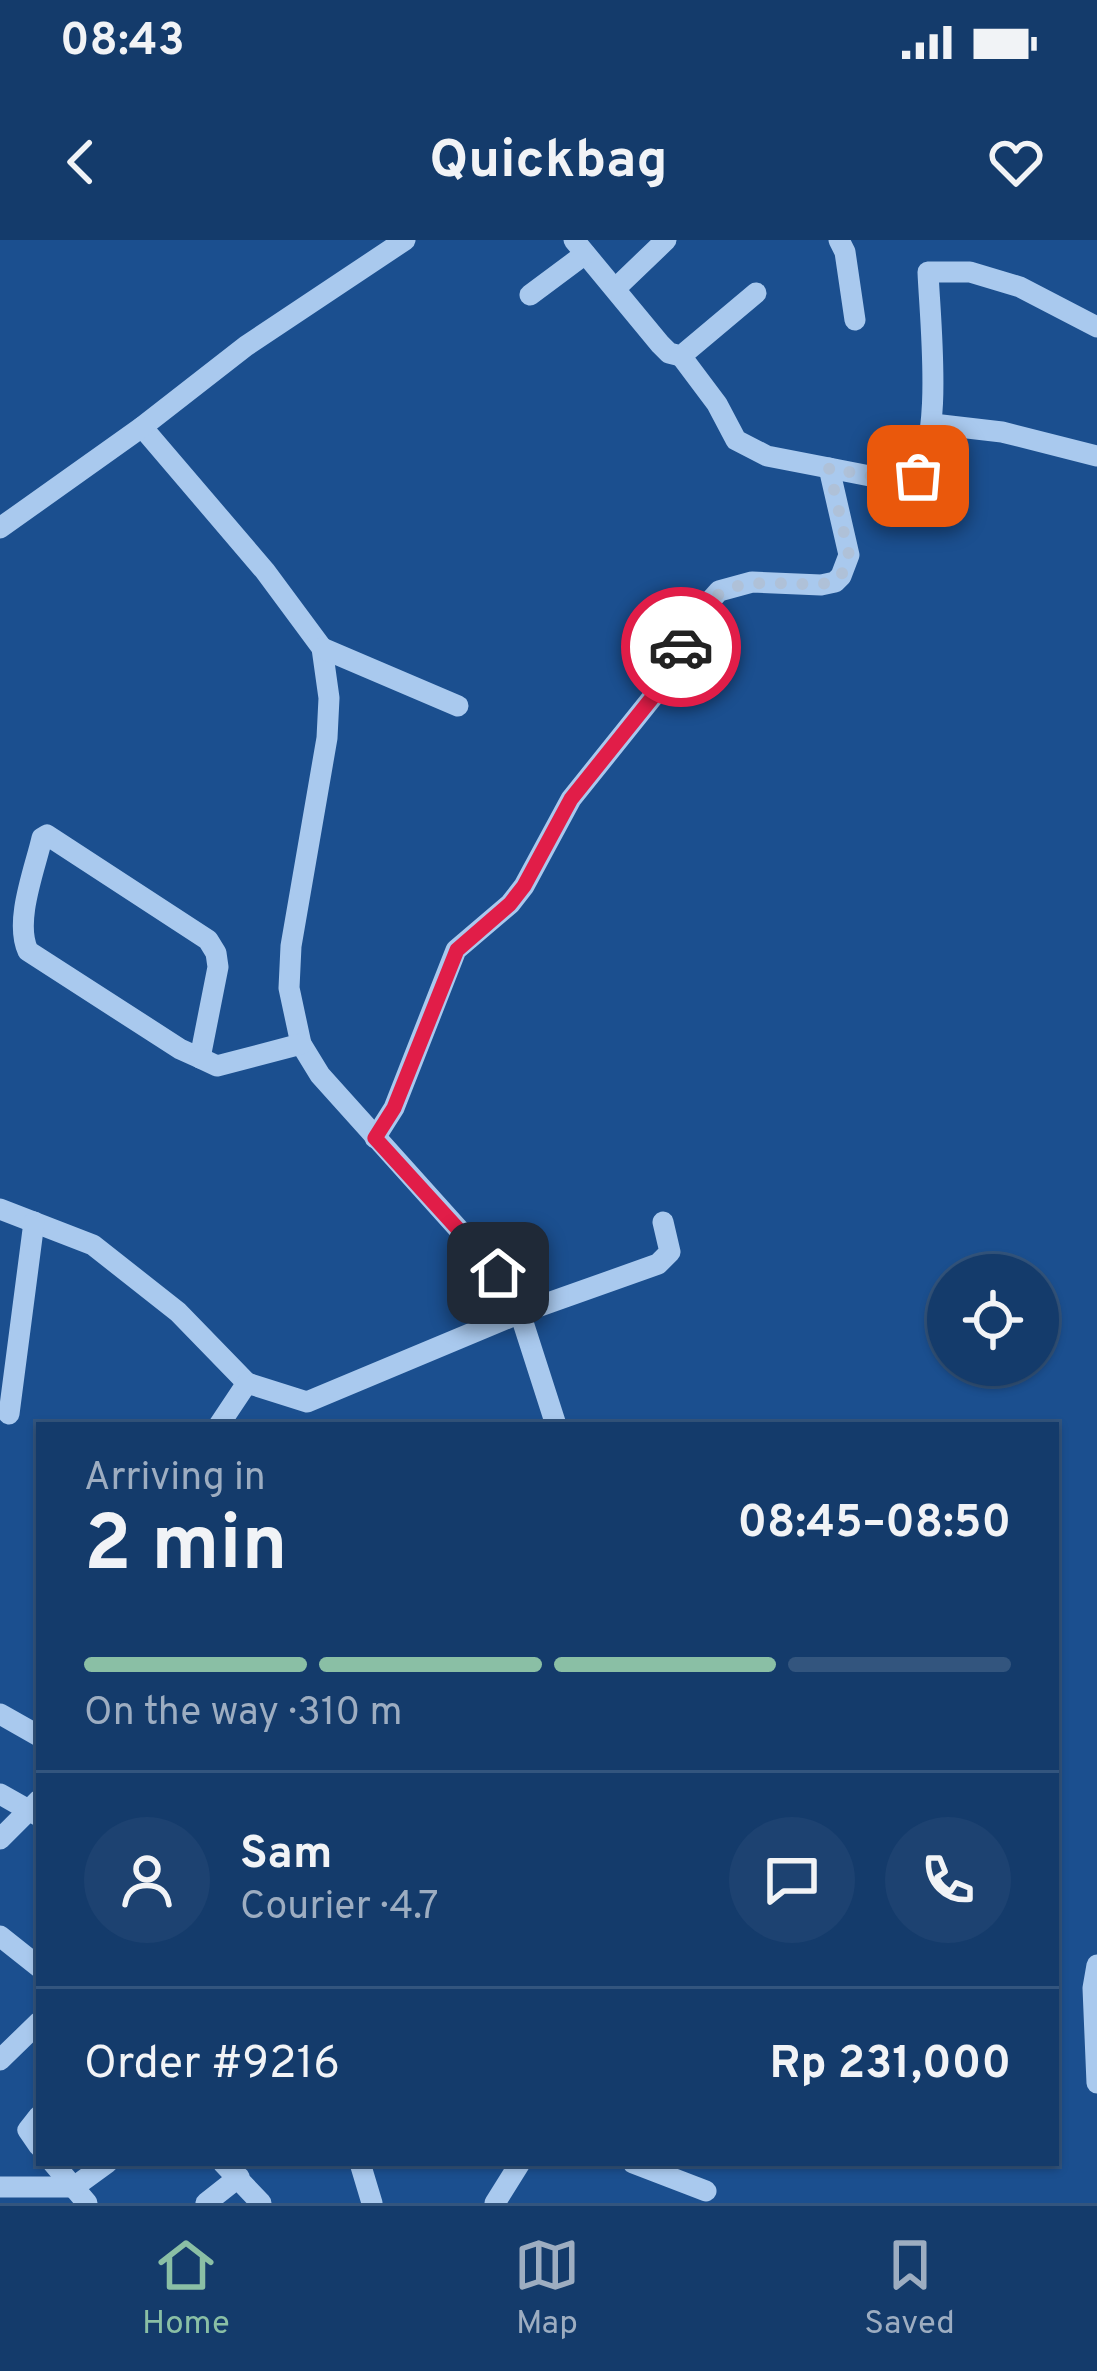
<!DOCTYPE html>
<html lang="en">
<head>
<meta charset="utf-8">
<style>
  body { margin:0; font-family:Overpass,sans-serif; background:#1d4271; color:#f1f3f6; height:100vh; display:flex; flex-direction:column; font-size:45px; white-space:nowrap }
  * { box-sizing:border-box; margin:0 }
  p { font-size:39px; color:#9dadc1 }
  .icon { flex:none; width:66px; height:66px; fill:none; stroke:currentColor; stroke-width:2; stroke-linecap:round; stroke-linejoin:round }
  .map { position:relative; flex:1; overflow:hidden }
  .sheet { position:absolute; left:36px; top:1182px; width:1023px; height:744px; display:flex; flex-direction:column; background:#143b6b; border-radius:0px; box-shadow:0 3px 9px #0004,0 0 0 3px #33557e }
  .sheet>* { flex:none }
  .fabs { position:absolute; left:927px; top:1014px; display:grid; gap:24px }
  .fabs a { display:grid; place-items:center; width:132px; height:132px; border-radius:50%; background:#143b6b; box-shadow:0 3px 9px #0004,0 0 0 3px #33557e; font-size:60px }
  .pin { position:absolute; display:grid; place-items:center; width:102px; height:102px; color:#fff; margin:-51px; border-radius:24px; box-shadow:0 6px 18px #0006 }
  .courier { position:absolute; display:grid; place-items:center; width:120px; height:120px; margin:-60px; border:9px solid #e11d48; border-radius:50%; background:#fff; color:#222; box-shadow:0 3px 15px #0007 }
  .headline em { font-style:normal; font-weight:700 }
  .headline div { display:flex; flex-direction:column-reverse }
  .headline { display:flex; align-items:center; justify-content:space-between; height:204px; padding:0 48px }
  h1 { font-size:78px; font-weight:700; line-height:90px }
  .bar { display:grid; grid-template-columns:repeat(4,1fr); gap:18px 12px; align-content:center; height:144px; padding:0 48px }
  .bar i { height:15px; border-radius:9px; background:#33557e }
  .bar .active { background:#8abfa5 }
  .bar p { grid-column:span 4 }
  .line { display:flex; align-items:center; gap:30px; padding:0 48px; border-top:3px solid #33557e }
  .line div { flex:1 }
  .round { display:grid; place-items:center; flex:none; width:126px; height:126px; border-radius:63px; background:#1d4271 }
  .status { display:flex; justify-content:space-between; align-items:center; height:84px; padding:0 60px; background:#143b6b; direction:ltr }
  .status svg { height:33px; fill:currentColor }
  header { display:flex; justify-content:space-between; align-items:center; height:156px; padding:0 48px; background:#143b6b; font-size:54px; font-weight:700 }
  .dock { display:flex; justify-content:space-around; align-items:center; height:168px; border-top:3px solid #33557e; background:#143b6b; font-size:33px; color:#9dadc1 }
  .dock a { display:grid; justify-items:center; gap:6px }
  .dock .active { color:#8abfa5 }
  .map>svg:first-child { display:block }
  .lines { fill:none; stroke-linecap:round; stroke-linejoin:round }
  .minor { stroke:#a9c9ee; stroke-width:21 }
  .done { stroke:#afc1d8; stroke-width:12; stroke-dasharray:0 21.6 }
  .route { stroke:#e11d48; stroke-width:15 }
</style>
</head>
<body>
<div class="status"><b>08:43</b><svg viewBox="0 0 49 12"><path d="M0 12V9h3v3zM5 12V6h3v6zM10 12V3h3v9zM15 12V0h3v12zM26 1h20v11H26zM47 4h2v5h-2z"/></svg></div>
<header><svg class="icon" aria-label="back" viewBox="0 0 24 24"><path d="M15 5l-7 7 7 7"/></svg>Quickbag<svg class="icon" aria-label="heart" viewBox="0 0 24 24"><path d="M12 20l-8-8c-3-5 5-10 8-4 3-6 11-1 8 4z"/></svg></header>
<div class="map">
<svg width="1097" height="1963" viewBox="0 0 1097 1963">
  <rect width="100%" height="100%" fill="#1b4f8f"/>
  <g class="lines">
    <g class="minor">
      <path d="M574,0l86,104 9,9 12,3 75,-63"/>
      <path d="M839,0l6,12 10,68"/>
      <path d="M616,48l50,-48"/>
      <path d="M530,55l55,-41"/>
      <path d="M933,184l69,8 95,24"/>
      <path d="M142,187l123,144 57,77 7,50 -2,40 -36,208 -2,42 12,56 19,31 178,198 22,40 36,112"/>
      <path d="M829,228l82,16c34,-37 19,-161 17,-212h42l50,15 77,40"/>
      <path d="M0,288l142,-101 104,-81 159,-106"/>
      <path d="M322,408l136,58"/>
      <path d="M47,595l161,105 8,13 2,14 -18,91 -20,-9 -152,-98c-14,-30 7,-82 14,-113z"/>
      <path d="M200,818l17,8 84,-22"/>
      <path d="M375,898l19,-30 62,-158 54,-46 14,-18 47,-87 93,-116 30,-64 25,-28 33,-9 69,3 14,-3 6,-6 8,-21 -20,-87 -62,-12 -31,-16 -19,-36 -36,-48"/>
      <path d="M0,969l93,36 85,67 69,71"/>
      <path d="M9,1174l25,-192"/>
      <path d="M219,1185l28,-42 60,19 213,-89 138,-49 12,-12 -7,-30"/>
      <path d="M0,1474l39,22"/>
      <path d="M0,1554l39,22"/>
      <path d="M0,1599l39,-39"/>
      <path d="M0,1696l39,31"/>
      <path d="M1097,1725l-4,23 4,95"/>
      <path d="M0,1820l39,-38"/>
      <path d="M39,1876l-11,14 11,16"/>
      <path d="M53,1923l34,40"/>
      <path d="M223,1923l38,40"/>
      <path d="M360,1923l12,40"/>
      <path d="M633,1923l73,28"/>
      <path d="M0,1947h74l33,-24"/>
      <path d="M206,1963l33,-26"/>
      <path d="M495,1963l25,-40"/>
    </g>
  </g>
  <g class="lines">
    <path class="done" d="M681,407c33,-69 54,-65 124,-63 14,0 25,1 36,-8l8,-21 -20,-87 82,16 7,-8"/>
    <path class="route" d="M498,1033l-123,-135 19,-30 63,-158 53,-46 14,-18 47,-87 93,-116 17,-36"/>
  </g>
</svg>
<div class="fabs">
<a><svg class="icon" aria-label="locate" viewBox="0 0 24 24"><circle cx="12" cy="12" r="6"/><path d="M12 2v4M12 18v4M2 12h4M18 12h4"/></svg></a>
</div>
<div class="pin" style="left:918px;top:236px;background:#ea580c"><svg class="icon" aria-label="bag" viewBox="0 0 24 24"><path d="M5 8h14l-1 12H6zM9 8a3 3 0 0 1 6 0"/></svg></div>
<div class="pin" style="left:498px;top:1033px;background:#1f2937"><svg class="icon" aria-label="home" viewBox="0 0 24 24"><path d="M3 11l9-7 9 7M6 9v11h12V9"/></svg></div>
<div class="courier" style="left:681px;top:407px"><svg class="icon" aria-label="car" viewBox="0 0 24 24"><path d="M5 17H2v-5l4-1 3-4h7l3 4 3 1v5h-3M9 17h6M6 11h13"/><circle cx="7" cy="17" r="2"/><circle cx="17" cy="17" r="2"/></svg></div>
<section class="sheet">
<div class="headline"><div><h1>2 min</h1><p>Arriving in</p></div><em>08:45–08:50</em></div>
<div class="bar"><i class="active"></i><i class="active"></i><i class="active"></i><i></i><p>On the way · 310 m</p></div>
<div class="line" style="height:216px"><a class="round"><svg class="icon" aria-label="person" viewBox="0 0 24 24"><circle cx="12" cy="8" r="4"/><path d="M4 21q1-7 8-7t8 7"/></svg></a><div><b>Sam</b><p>Courier · 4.7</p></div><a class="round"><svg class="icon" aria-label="chat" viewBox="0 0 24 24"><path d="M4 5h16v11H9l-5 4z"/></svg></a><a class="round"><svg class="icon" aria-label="phone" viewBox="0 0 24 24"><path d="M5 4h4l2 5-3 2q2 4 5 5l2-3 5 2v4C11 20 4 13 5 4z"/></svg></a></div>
<div class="line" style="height:156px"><div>Order #9216</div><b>Rp 231,000</b></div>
</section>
</div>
<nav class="dock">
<a class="active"><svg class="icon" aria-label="home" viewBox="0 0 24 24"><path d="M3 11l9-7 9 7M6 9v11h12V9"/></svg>Home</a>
<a><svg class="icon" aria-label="map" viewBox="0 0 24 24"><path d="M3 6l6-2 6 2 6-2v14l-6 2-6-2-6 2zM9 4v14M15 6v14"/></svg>Map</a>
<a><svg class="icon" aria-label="saved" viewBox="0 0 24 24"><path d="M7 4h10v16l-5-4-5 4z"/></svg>Saved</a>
</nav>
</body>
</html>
